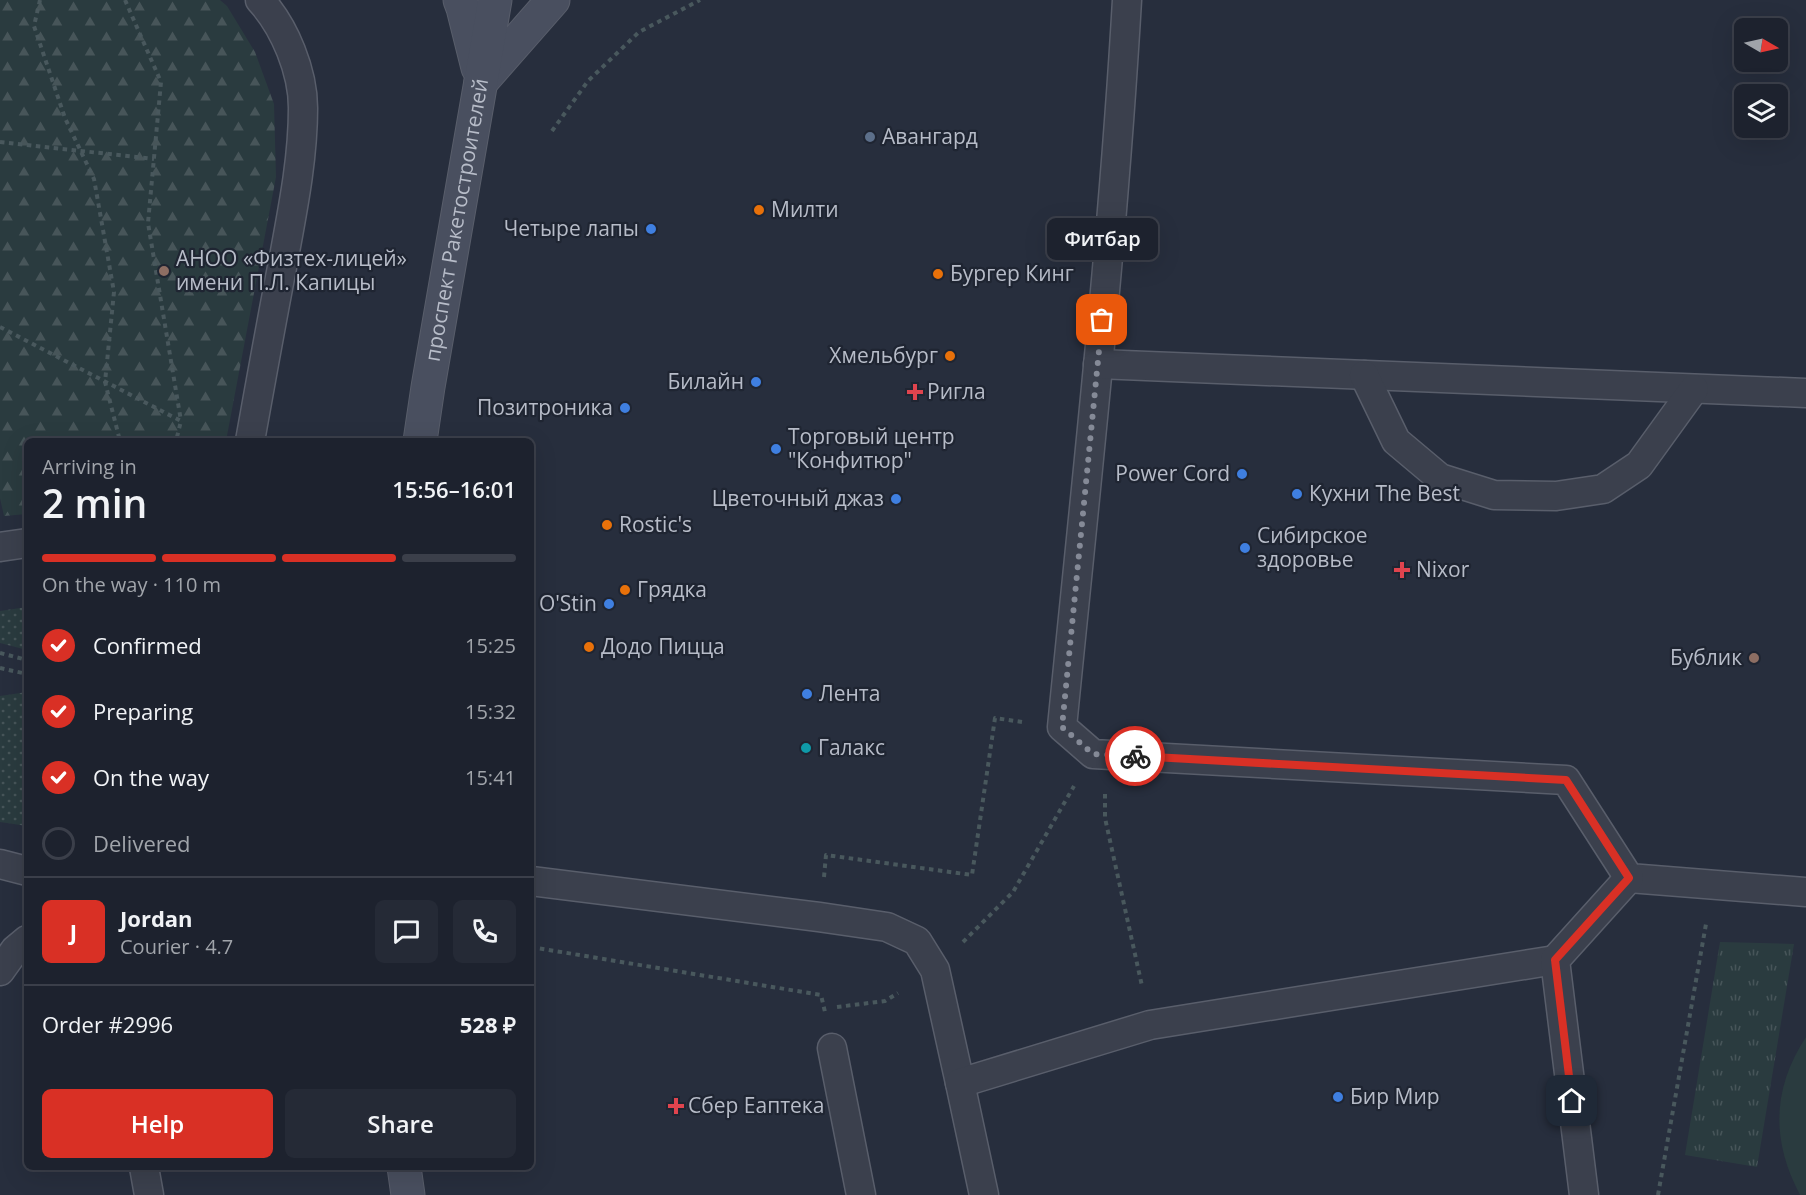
<!DOCTYPE html>
<html lang="en">
<head>
<meta charset="utf-8">
<style>
  body { margin:0; font-family:"Open Sans",sans-serif; background:#252a36; color:#f1f3f6; height:100vh; display:flex; flex-direction:column; font-size:22px; white-space:nowrap }
  * { box-sizing:border-box; margin:0 }
  p { font-size:20px; color:#a0a4aa }
  .icon { flex:none; width:33px; height:33px; fill:none; stroke:currentColor; stroke-width:2; stroke-linecap:round; stroke-linejoin:round }
  .map { position:relative; flex:1; overflow:hidden }
  .panel { position:absolute; left:24px; top:438px; width:510px; height:732px; display:flex; flex-direction:column; background:#1d222e; border-radius:9px; box-shadow:0 6px 24px #0002,0 0 0 2px #3b3f4a }
  .panel>* { flex:none }
  .needle { width:39px; rotate:99deg }
  .fabs { position:absolute; left:1734px; top:18px; display:grid; gap:12px }
  .fabs a { display:grid; place-items:center; width:54px; height:54px; border-radius:9px; background:#1d222e; box-shadow:0 6px 24px #0002,0 0 0 2px #3b3f4a; font-size:30px }
  .pin { position:absolute; display:grid; place-items:center; width:51px; height:51px; color:#fff; margin:-26px; border-radius:12px; box-shadow:0 3px 9px #0006 }
  .courier { position:absolute; display:grid; place-items:center; width:60px; height:60px; margin:-30px; border:4px solid #d93025; border-radius:50%; background:#fff; color:#222; box-shadow:0 2px 8px #0007 }
  .bubble { position:absolute; height:42px; border-radius:9px; background:#1d222e; box-shadow:0 6px 24px #0002,0 0 0 2px #3b3f4a; font-size:20px; font-weight:600; line-height:42px; text-align:center }
  .overview em { font-style:normal; font-weight:600 }
  .overview div { display:flex; flex-direction:column-reverse }
  .overview { display:flex; align-items:center; justify-content:space-between; height:102px; padding:0 18px }
  h1 { font-size:39px; font-weight:600; line-height:45px }
  .bar { display:grid; grid-template-columns:repeat(4,1fr); gap:9px 6px; align-content:center; height:72px; padding:0 18px }
  .bar i { height:8px; border-radius:4px; background:#3b3f4a }
  .bar .active { background:#d93025 }
  .bar p { grid-column:span 4 }
  .line { display:flex; align-items:center; gap:15px; padding:0 18px; border-top:2px solid #3b3f4a }
  .line div { flex:1 }
  .round { display:grid; place-items:center; flex:none; width:63px; height:63px; border-radius:9px; background:#252a36 }
  ol { padding:0 18px; list-style:none }
  li { display:flex; align-items:center; gap:18px; height:66px }
  li p { margin-inline-start:auto }
  li .icon { padding:6px; border-radius:50%; background:#d93025; color:#fff; stroke-width:4 }
  li:last-child { color:#a0a4aa }
  li i { width:33px; height:33px; border:3px solid #3b3f4a; border-radius:50% }
  .primary-button { display:flex; gap:12px; margin-top:auto; padding:12px 18px }
  .primary-button a { flex:1; height:69px; border-radius:9px; background:#d93025; color:#fff; font-size:24px; font-weight:600; line-height:69px; text-align:center }
  .primary-button a+a { background:#252a36; color:#f1f3f6 }
  .map>svg:first-child { display:block }
  .grass { fill:url(#grass-dots) }
  .forest { fill:url(#forest-firs) }
  .park { fill:url(#park-tufts) }
  .pitch { fill:#2a3b3f }
  .lines { fill:none; stroke-linecap:round; stroke-linejoin:round }
  .lane-casing { stroke:#595e6b; stroke-width:31 }
  .secondary-casing { stroke:#595e6b; stroke-width:35 }
  .path { stroke:#49585d; stroke-width:4; stroke-dasharray:4.5 4.5; stroke-linecap:butt }
  .lane { stroke:#3b404d; stroke-width:28 }
  .secondary { stroke:#494f5f; stroke-width:33 }
  .done { stroke:#858a97; stroke-width:6; stroke-dasharray:0 10.8 }
  .route { stroke:#d93025; stroke-width:8 }
  .service-dot { fill:#5c6f8a; stroke:#1f2532; stroke-width:2 }
  .food-dot { fill:#e8710a; stroke:#1f2532; stroke-width:2 }
  .shop-dot { fill:#3f7fe0; stroke:#1f2532; stroke-width:2 }
  .education-dot { fill:#8d6e63; stroke:#1f2532; stroke-width:2 }
  .health-dot { fill:#e0444e; stroke:#1f2532; stroke-width:2 }
  .culture-dot { fill:#0f9aa8; stroke:#1f2532; stroke-width:2 }
  .labels { text-anchor:middle; stroke-width:4.5; stroke-linejoin:round; paint-order:stroke }
  .poi-label { font-size:21px; fill:#b7bcc8; stroke:#1f2532; text-anchor:start }
  .street-label { font-size:21px; fill:#b7bcc8; stroke:#1f2532 }
</style>
</head>
<body>
<div class="map">
<svg width="1806" height="1195" viewBox="0 0 1806 1195">
  <defs>
    <pattern id="grass-dots" width="8" height="8" patternUnits="userSpaceOnUse" patternTransform="scale(1.5)"><rect width="8" height="8" fill="#2a3b3f"/><path d="M2 2h.1M6 6h.1" fill="none" stroke="#475559" stroke-width="1.8" stroke-linecap="round"/></pattern>
    <pattern id="forest-firs" width="22" height="20" patternUnits="userSpaceOnUse" patternTransform="scale(1.5)"><rect width="22" height="20" fill="#2a3b3f"/><path d="M5 1l3.5 6h-7zM16 11l3.5 6h-7z" fill="#475559"/></pattern>
    <pattern id="park-tufts" width="24" height="20" patternUnits="userSpaceOnUse" patternTransform="scale(1.5)"><rect width="24" height="20" fill="#2a3b3f"/><path d="M3 7l-1-3M5 7V3M7 7l1-3M15 17l-1-3M17 17v-4M19 17l1-3" fill="none" stroke="#475559"/></pattern>
  </defs>
  <rect width="100%" height="100%" fill="#272e3d"/>
  <g class="grass">
    <path d="M27,607v43l-27,-7v-32z"/>
    <path d="M27,692v134l-27,-4v-126z"/>
  </g>
  <path class="forest" d="M0,0h220l7,6 28,46 19,52 2,73 -50,264h-199v73l-23,2 -4,-18z"/>
  <path class="park" d="M1720,942l74,2 -37,223 -72,-12z"/>
  <path class="pitch" d="M1806,1037v158h-6c-29,-55 -28,-106 6,-158z"/>
  <g class="lines">
    <g class="lane-casing">
      <g id="lane">
        <path d="M1127,0c-14,243 -41,485 -65,727l31,27 473,26 63,98 177,14"/>
        <path d="M1098,364l708,29"/>
        <path d="M1364,375l32,66 44,37 54,17 62,1 47,-7 36,-24 55,-76"/>
        <path d="M250,441c11,-61 22,-123 34,-184 9,-49 19,-99 19,-149 0,-36 -18,-81 -43,-108"/>
        <path d="M0,547l27,-4"/>
        <path d="M0,864l27,7"/>
        <path d="M531,881l288,36 68,10 30,14 18,29 25,113"/>
        <path d="M0,971l15,-21 12,-10"/>
        <path d="M832,1048l29,147"/>
        <path d="M144,1167l5,28"/>
        <path d="M984,1195l-24,-112 190,-58 405,-65"/>
        <path d="M1584,1195l-29,-235 74,-82"/>
      </g>
    </g>
    <g class="secondary-casing">
      <g id="secondary">
        <path d="M460,0l3,8 15,60"/>
        <path d="M481,82l72,-82"/>
        <path id="s1" d="M420,441l8,-54 67,-387"/>
        <path d="M404,1167l4,28"/>
      </g>
    </g>
    <g class="path">
      <path d="M40,0l-6,26 31,92 29,61 20,113 -9,90 15,59"/>
      <path d="M125,0l36,82 -13,141 33,198"/>
      <path d="M552,131l36,-50 51,-49 61,-32"/>
      <path d="M0,142l154,17"/>
      <path d="M0,327l181,94 -5,20"/>
      <path d="M0,653l27,7"/>
      <path d="M0,668l27,6"/>
      <path d="M1105,794v24l37,168"/>
      <path d="M824,877l2,-22 146,20 23,-157 27,4"/>
      <path d="M963,942l50,-50 61,-106"/>
      <path d="M531,947l290,48 4,17"/>
      <path d="M837,1007l48,-6 13,-8"/>
      <path d="M1658,1195l48,-271"/>
    </g>
    <use href="#lane" class="lane"/>
    <use href="#secondary" class="secondary"/>
  </g>
  <g class="lines">
    <path class="done" d="M1102,320l-40,407 31,27 42,2"/>
    <path class="route" d="M1135,756l431,24 63,98 -74,82 17,141"/>
  </g>
  <circle class="service-dot" cx="870" cy="137" r="6"/>
  <g class="food-dot">
    <circle cx="759" cy="210" r="6"/>
    <circle cx="938" cy="274" r="6"/>
    <circle cx="950" cy="356" r="6"/>
    <circle cx="607" cy="525" r="6"/>
    <circle cx="625" cy="590" r="6"/>
    <circle cx="589" cy="647" r="6"/>
  </g>
  <g class="shop-dot">
    <circle cx="651" cy="229" r="6"/>
    <circle cx="756" cy="382" r="6"/>
    <circle cx="625" cy="408" r="6"/>
    <circle cx="776" cy="449" r="6"/>
    <circle cx="1242" cy="474" r="6"/>
    <circle cx="1297" cy="494" r="6"/>
    <circle cx="896" cy="499" r="6"/>
    <circle cx="1245" cy="548" r="6"/>
    <circle cx="609" cy="604" r="6"/>
    <circle cx="807" cy="694" r="6"/>
    <circle cx="1338" cy="1097" r="6"/>
  </g>
  <g class="education-dot">
    <circle cx="164" cy="271" r="6"/>
    <circle cx="1754" cy="658" r="6"/>
  </g>
  <g class="health-dot">
    <path d="M912 383h6v6h6v6h-6v6h-6v-6h-6v-6h6z"/>
    <path d="M1399 561h6v6h6v6h-6v6h-6v-6h-6v-6h6z"/>
    <path d="M673 1097h6v6h6v6h-6v6h-6v-6h-6v-6h6z"/>
  </g>
  <circle class="culture-dot" cx="806" cy="748" r="6"/>
  <g class="labels">
    <g class="poi-label">
      <text x="882" y="144">Авангард</text>
      <text x="771" y="217">Милти</text>
      <text x="639" y="236" text-anchor="end">Четыре лапы</text>
      <text x="176" y="266">АНОО «Физтех-лицей»<tspan x="176" dy="24">имени П.Л. Капицы</tspan></text>
      <text x="950" y="281">Бургер Кинг</text>
      <text x="938" y="363" text-anchor="end">Хмельбург</text>
      <text x="744" y="389" text-anchor="end">Билайн</text>
      <text x="927" y="399">Ригла</text>
      <text x="613" y="415" text-anchor="end">Позитроника</text>
      <text x="788" y="444">Торговый центр<tspan x="788" dy="24">"Конфитюр"</tspan></text>
      <text x="1230" y="481" text-anchor="end">Power Cord</text>
      <text x="1309" y="501">Кухни The Best</text>
      <text x="884" y="506" text-anchor="end">Цветочный джаз</text>
      <text x="619" y="532">Rostic's</text>
      <text x="1257" y="543">Сибирское<tspan x="1257" dy="24">здоровье</tspan></text>
      <text x="1416" y="577">Nixor</text>
      <text x="637" y="597">Грядка</text>
      <text x="597" y="611" text-anchor="end">O'Stin</text>
      <text x="601" y="654">Додо Пицца</text>
      <text x="1742" y="665" text-anchor="end">Бублик</text>
      <text x="819" y="701">Лента</text>
      <text x="818" y="755">Галакс</text>
      <text x="1350" y="1104">Бир Мир</text>
      <text x="688" y="1113">Сбер Еаптека</text>
    </g>
    <g class="street-label">
      <text dy="7" stroke="none"><textPath href="#s1" startOffset="224">проспект Ракетостроителей</textPath></text>
    </g>
  </g>
</svg>
<div class="fabs">
<a><svg class="needle" viewBox="-14 -14 28 28"><path d="M0-13l5 13h-10z" fill="#e53935"/><path d="M0 13l5-13h-10z" fill="#a0a4aa"/></svg></a>
<a><svg class="icon" aria-label="layers" viewBox="0 0 24 24"><path d="M12 4l9 5-9 5-9-5zM3 14l9 5 9-5"/></svg></a>
</div>
<div class="pin" style="left:1102px;top:320px;background:#ea580c"><svg class="icon" aria-label="bag" viewBox="0 0 24 24"><path d="M5 8h14l-1 12H6zM9 8a3 3 0 0 1 6 0"/></svg></div>
<div class="pin" style="left:1572px;top:1101px;background:#1f2937"><svg class="icon" aria-label="home" viewBox="0 0 24 24"><path d="M3 11l9-7 9 7M6 9v11h12V9"/></svg></div>
<div class="courier" style="left:1135px;top:756px"><svg class="icon" aria-label="bike" viewBox="0 0 24 24"><circle cx="6" cy="16" r="4"/><circle cx="18" cy="16" r="4"/><path d="M6 16l4-8h5l3 8M10 8l3 8H6M13 5h3"/></svg></div>
<div class="bubble" style="left:1047px;top:218px;width:111px">Фитбар</div>
<section class="panel">
<div class="overview"><div><h1>2 min</h1><p>Arriving in</p></div><em>15:56–16:01</em></div>
<div class="bar"><i class="active"></i><i class="active"></i><i class="active"></i><i></i><p>On the way · 110 m</p></div>
<ol>
<li><svg class="icon" aria-label="check" viewBox="0 0 24 24"><path d="M5 12l5 5 9-10"/></svg>Confirmed<p>15:25</p></li>
<li><svg class="icon" aria-label="check" viewBox="0 0 24 24"><path d="M5 12l5 5 9-10"/></svg>Preparing<p>15:32</p></li>
<li><svg class="icon" aria-label="check" viewBox="0 0 24 24"><path d="M5 12l5 5 9-10"/></svg>On the way<p>15:41</p></li>
<li><i></i>Delivered</li>
</ol>
<div class="line" style="height:108px"><b class="round" style="background:#d93025;color:#fff">J</b><div><b>Jordan</b><p>Courier · 4.7</p></div><a class="round"><svg class="icon" aria-label="chat" viewBox="0 0 24 24"><path d="M4 5h16v11H9l-5 4z"/></svg></a><a class="round"><svg class="icon" aria-label="phone" viewBox="0 0 24 24"><path d="M5 4h4l2 5-3 2q2 4 5 5l2-3 5 2v4C11 20 4 13 5 4z"/></svg></a></div>
<div class="line" style="height:78px"><div>Order #2996</div><b>528 ₽</b></div>
<div class="primary-button"><a>Help</a><a>Share</a></div>
</section>
</div>
</body>
</html>
